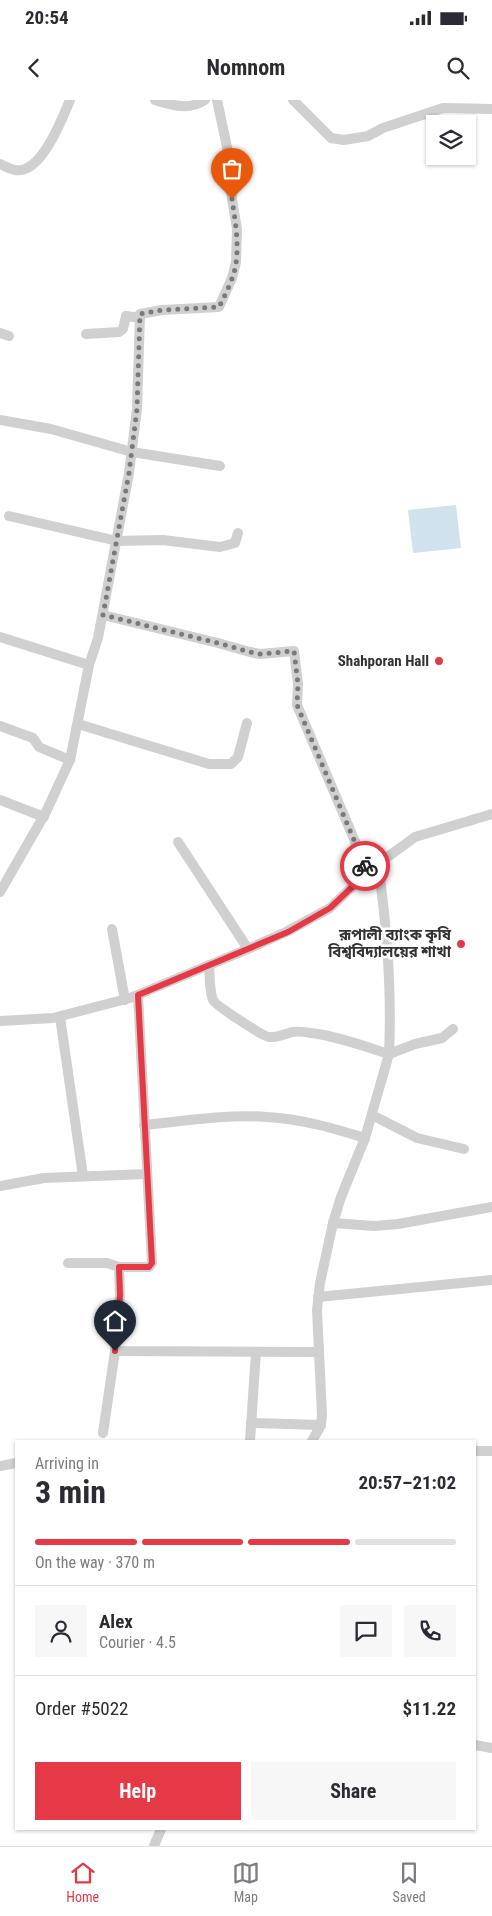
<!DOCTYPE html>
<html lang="en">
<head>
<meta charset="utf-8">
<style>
  body { margin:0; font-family:"Roboto Condensed","Noto Sans Bengali",sans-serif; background:#f7f7f7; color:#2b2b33; height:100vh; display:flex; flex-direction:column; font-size:19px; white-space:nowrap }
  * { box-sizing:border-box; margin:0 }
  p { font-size:16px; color:#7c7c81 }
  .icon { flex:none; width:28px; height:28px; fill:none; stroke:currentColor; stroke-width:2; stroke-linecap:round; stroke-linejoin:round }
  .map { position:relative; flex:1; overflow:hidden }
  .details { position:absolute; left:15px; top:1340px; width:461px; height:390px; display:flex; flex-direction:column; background:#fff; border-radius:0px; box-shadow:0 1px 4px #0004 }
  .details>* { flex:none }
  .tools { position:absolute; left:426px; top:15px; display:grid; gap:10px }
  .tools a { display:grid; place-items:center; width:50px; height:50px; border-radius:0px; background:#fff; box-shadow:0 1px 4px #0004; font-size:25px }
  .pin { position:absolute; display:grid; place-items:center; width:42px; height:42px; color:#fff; margin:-51px -21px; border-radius:50% 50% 50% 0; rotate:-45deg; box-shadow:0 0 5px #0007 }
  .pin .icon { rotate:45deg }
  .courier { position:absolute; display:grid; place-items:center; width:50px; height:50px; margin:-25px; border:4px solid #e63946; border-radius:50%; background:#fff; color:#222; box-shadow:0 1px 6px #0007 }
  .overview em { font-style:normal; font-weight:700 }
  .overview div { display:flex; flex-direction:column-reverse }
  .overview { display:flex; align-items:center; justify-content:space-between; height:85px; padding:0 20px }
  h1 { font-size:32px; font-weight:700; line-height:38px }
  .bar { display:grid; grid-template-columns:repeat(4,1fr); gap:8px 5px; align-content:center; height:60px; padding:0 20px }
  .bar i { height:6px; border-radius:4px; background:#e1e1e2 }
  .bar .current { background:#e63946 }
  .bar p { grid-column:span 4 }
  .line { display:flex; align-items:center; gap:12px; padding:0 20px; border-top:1px solid #e1e1e2 }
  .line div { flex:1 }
  .round { display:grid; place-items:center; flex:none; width:52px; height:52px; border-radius:0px; background:#f7f7f7 }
  .action { display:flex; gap:10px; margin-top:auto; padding:10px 20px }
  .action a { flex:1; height:58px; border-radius:0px; background:#e63946; color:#fff; font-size:20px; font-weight:700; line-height:58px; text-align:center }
  .action a+a { background:#f7f7f7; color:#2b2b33 }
  .status { display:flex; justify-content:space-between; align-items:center; height:35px; padding:0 25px; background:#fff; direction:ltr }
  .status svg { height:14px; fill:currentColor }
  header { display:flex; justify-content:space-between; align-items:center; height:65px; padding:0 20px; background:#fff; font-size:22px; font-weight:700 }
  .tab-bar { display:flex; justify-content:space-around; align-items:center; height:70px; border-top:1px solid #e1e1e2; background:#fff; font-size:14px; color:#7c7c81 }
  .tab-bar a { display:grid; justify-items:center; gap:2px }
  .tab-bar .current { color:#e63946 }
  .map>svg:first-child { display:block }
  .water { fill:#cfe2ee }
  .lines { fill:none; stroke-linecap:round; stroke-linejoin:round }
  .minor { stroke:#d0d0d0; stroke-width:10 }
  .done { stroke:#7a7a7a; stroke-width:5; stroke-dasharray:0 9 }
  .route { stroke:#e63946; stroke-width:6 }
  .poi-dot { fill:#e63946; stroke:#fff; stroke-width:2 }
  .labels { text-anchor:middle; stroke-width:5; stroke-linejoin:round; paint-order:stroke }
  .poi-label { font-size:15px; font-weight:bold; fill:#333; stroke:#fff; text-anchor:end }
</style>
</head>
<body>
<div class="status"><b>20:54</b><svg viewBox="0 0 49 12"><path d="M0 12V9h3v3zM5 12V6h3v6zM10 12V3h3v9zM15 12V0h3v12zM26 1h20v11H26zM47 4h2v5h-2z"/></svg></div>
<header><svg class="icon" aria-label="back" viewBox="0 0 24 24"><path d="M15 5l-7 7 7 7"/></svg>Nomnom<svg class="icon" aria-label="search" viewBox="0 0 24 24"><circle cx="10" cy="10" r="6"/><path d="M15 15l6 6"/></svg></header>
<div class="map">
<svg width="492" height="1746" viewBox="0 0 492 1746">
  <rect width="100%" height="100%" fill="#fff"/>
  <path class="water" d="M456,405l5,43 -48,5 -5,-43z"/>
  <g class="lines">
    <g class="minor">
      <path d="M155,0c17,5 34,11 50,0"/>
      <path d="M293,0l38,38 13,2 24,-4 15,-8 60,-20 49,1"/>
      <path d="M0,64c4,2 10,5 15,6 26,5 47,-51 55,-70"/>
      <path d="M0,233l9,3"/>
      <path d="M86,234l33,-2 4,-3 3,-13 14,2"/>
      <path d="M0,320l51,9 81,23 88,14"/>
      <path d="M9,416l108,25 46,-1 57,7 15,-4 3,-10"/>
      <path d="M103,515l115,28 32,9 10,2 34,-3 4,33 -1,21 71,167"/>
      <path d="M0,537l89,28"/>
      <path d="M78,624l131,40h22l7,-7 9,-34"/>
      <path d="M0,626l33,12 6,9 31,13"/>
      <path d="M0,700l44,17"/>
      <path d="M178,742l70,107"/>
      <path d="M0,792l46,-80 24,-52 19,-95 9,-27 31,-165 8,-64 3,-95 22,-4 57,-3 13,-29 4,-16 1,-33 -5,-30 -5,-52 -10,-47"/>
      <path d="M112,829l13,71"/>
      <path d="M209,865c1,11 0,25 4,35 2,5 51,37 56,37 8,1 16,-3 23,-5 6,-1 13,0 19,1 26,3 52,13 78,21 3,-64 -2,-127 -11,-190"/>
      <path d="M60,917l23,159"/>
      <path d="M0,921l53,-3 77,-20 118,-49 40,-18 42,-23 41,-39 44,-32 77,-23"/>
      <path d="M372,1015l45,23 47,11"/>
      <path d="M144,1025c41,-4 83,-11 123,-8 34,2 66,11 98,21"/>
      <path d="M0,1086l44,-8 103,-4"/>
      <path d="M333,1123l41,3 24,-2 94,-17"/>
      <path d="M68,1163h39l12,4 1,28 -5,56 204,1"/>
      <path d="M119,1167h30l3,-4 -14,-268"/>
      <path d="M318,1197l174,-17"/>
      <path d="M251,1323l70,2"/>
      <path d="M103,1333l12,-82"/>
      <path d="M250,1341l6,-89"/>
      <path d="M312,1341l9,-16 1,-10 -5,-105 3,-27 13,-60 8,-26 24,-59 24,-84 26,-10 27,-6 11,-9"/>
      <path d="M475,1351h17"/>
      <path d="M0,1366l16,-3"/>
      <path d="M475,1645l17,3"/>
      <path d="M154,1746l7,-17"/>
    </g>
  </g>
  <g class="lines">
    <path class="done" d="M232,99c3,21 7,43 4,64 -2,15 -10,30 -17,44l-57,3 -22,4 -3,95 -8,64 -26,142 115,28 32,9 10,2 34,-3 4,33 -1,21 68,161"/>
    <path class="route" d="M115,1251l5,-56 -1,-28h30l3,-4 -14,-268 150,-63 42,-24 38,-36 -3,-6"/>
  </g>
  <g class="poi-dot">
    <circle cx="439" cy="561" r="5"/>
    <circle cx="461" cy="844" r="5"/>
  </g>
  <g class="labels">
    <g class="poi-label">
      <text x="429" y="566">Shahporan Hall</text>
      <text x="451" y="840">রূপালী ব্যাংক কৃষি<tspan x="451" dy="17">বিশ্ববিদ্যালয়ের শাখা</tspan></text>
    </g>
  </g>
</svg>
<div class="tools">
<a><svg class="icon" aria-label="layers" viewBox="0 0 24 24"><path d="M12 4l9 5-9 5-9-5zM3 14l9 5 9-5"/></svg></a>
</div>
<div class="pin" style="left:232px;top:99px;background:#ea580c"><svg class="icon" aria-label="bag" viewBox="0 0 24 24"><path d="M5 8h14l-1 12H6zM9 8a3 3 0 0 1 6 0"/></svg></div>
<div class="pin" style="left:115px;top:1251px;background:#1f2937"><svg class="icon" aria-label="home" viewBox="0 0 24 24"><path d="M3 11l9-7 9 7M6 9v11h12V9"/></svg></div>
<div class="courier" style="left:365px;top:766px"><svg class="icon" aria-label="bike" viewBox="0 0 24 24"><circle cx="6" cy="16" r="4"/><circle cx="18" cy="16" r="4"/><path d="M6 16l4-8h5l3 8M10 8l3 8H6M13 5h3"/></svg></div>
<section class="details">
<div class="overview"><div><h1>3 min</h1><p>Arriving in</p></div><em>20:57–21:02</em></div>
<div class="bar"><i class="current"></i><i class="current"></i><i class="current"></i><i></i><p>On the way · 370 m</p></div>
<div class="line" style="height:90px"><a class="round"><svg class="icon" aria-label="person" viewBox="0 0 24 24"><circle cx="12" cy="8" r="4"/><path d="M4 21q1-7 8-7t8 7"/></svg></a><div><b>Alex</b><p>Courier · 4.5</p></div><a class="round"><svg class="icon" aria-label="chat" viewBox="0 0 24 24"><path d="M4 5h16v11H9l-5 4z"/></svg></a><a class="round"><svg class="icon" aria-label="phone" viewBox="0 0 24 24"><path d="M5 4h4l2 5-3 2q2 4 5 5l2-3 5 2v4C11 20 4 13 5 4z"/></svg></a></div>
<div class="line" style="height:65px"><div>Order #5022</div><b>$11.22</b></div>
<div class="action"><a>Help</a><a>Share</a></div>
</section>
</div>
<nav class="tab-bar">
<a class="current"><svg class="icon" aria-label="home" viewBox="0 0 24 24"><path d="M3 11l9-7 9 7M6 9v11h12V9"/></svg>Home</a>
<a><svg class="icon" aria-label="map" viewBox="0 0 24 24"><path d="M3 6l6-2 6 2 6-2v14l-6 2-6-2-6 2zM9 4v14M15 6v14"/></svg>Map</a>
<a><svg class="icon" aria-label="saved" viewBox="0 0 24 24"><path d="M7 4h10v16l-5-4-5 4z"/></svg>Saved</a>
</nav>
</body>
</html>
